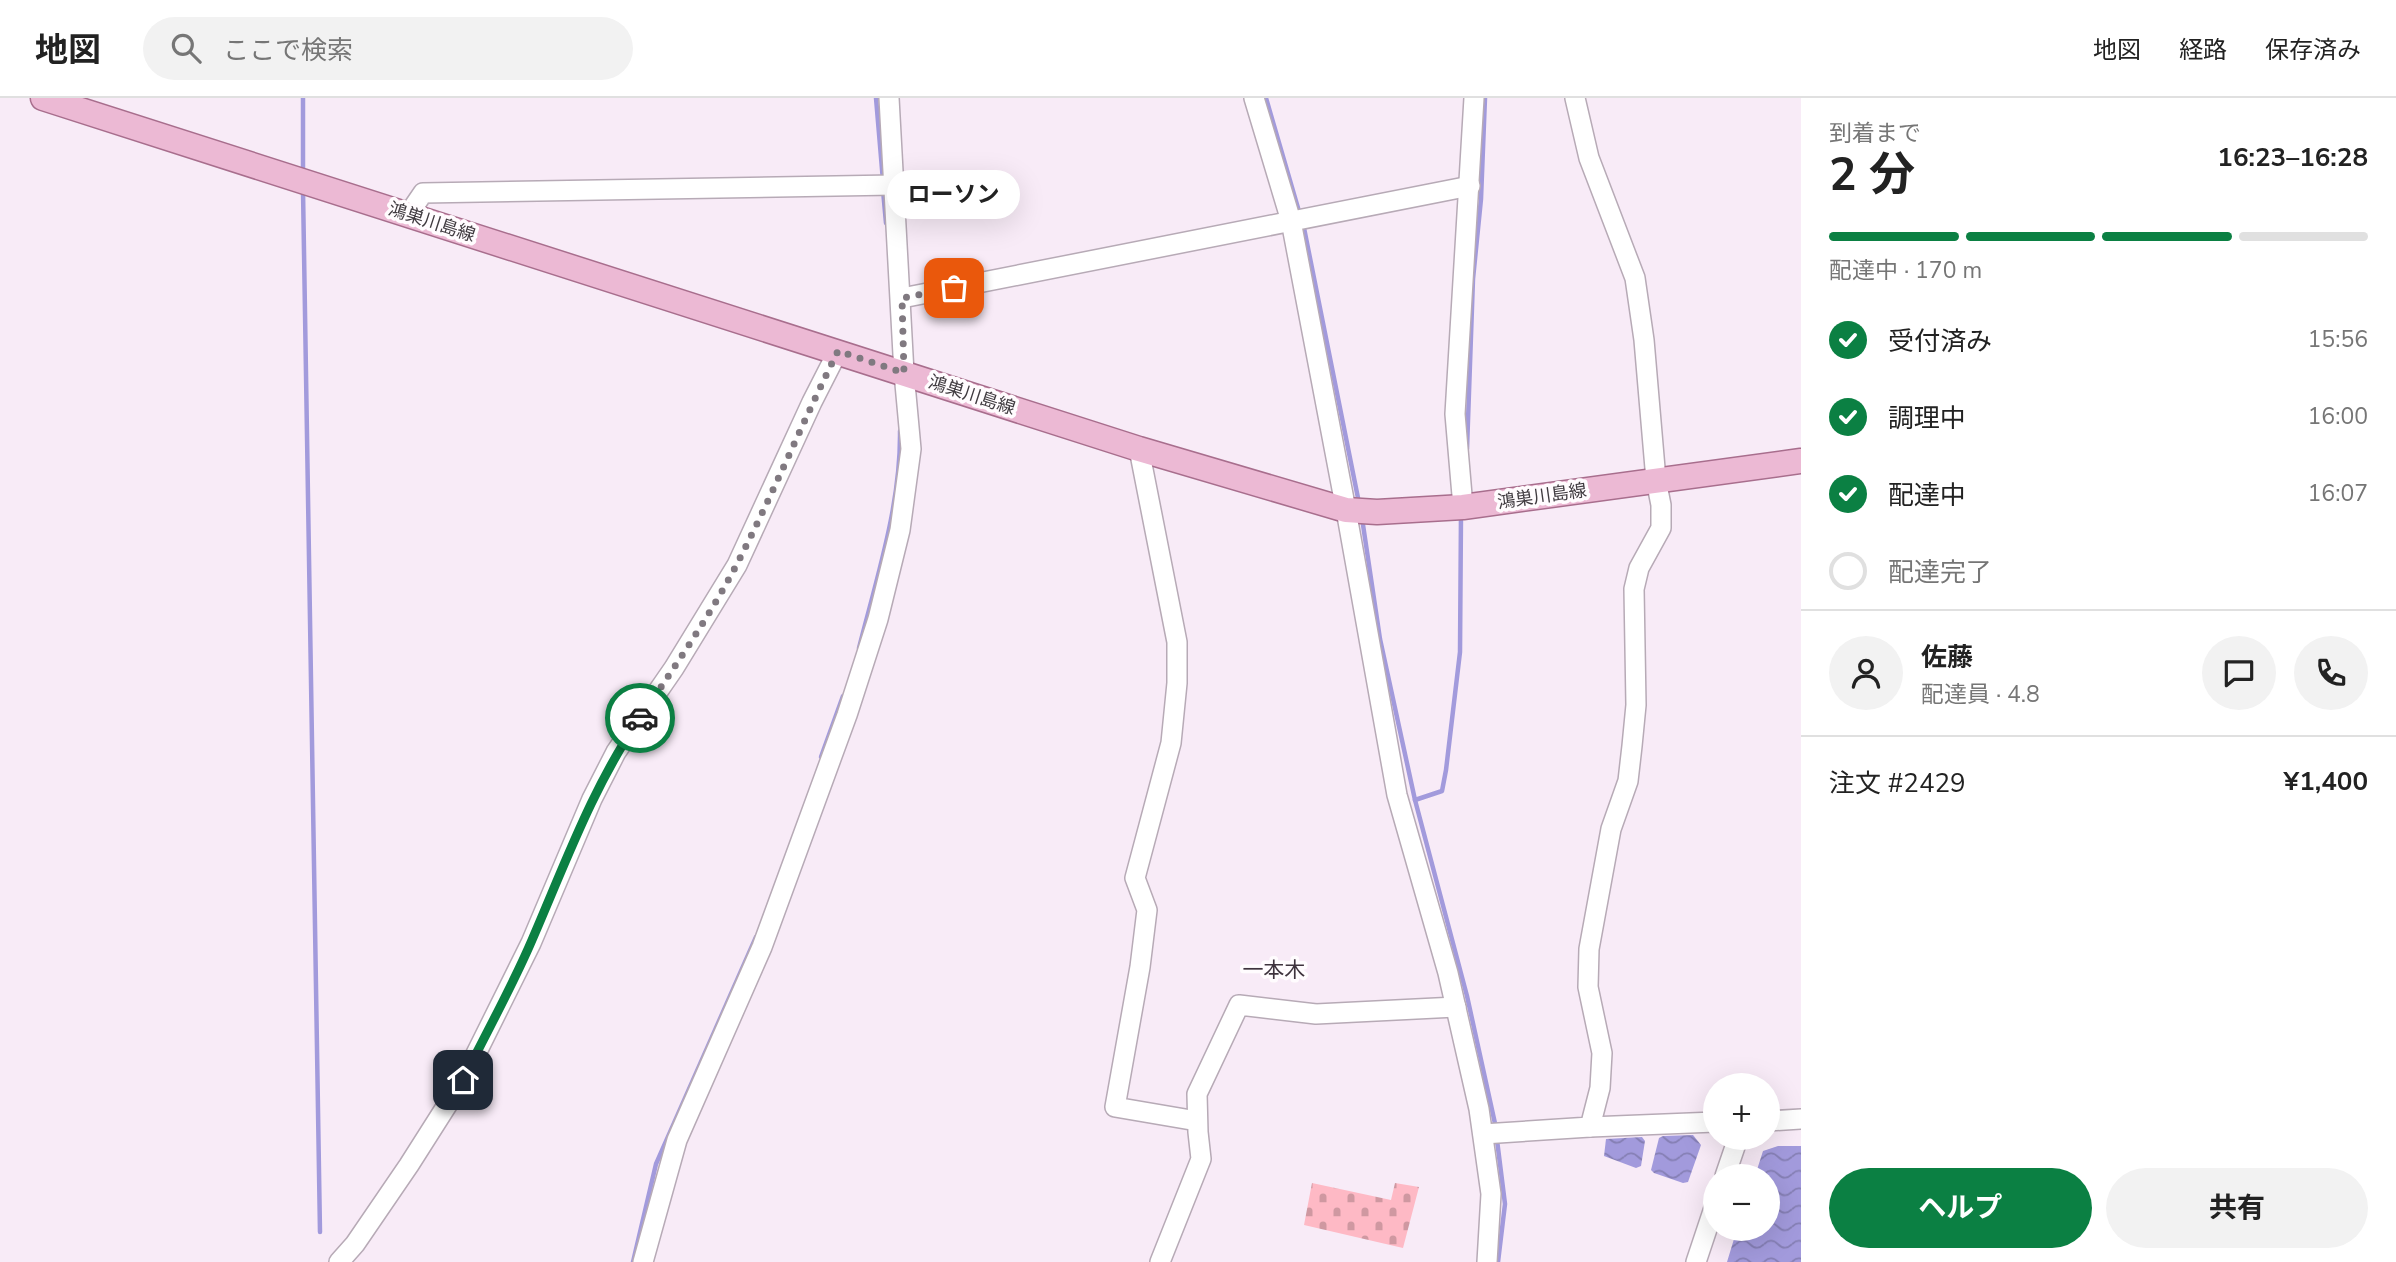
<!DOCTYPE html>
<html lang="ja">
<head>
<meta charset="utf-8">
<style>
  body { margin:0; font-family:"Nunito Sans","Noto Sans JP",sans-serif; background:#f2f2f2; color:#222; height:100vh; display:flex; flex-direction:column; font-size:26px; white-space:nowrap }
  * { box-sizing:border-box; margin:0 }
  p { font-size:23px; color:#767676 }
  .icon { flex:none; width:38px; height:38px; fill:none; stroke:currentColor; stroke-width:2; stroke-linecap:round; stroke-linejoin:round }
  .map { position:relative; flex:1; overflow:hidden }
  .panel { display:flex; flex-direction:column; background:#fff; width:595px }
  .panel>* { flex:none }
  .controls { position:absolute; left:1703px; top:975px; display:grid; gap:14px }
  .controls a { display:grid; place-items:center; width:77px; height:77px; border-radius:50%; background:#fff; box-shadow:0 7px 28px #0002; font-size:35px }
  .pin { position:absolute; display:grid; place-items:center; width:60px; height:60px; color:#fff; margin:-30px; border-radius:14px; box-shadow:0 4px 10px #0006 }
  .courier { position:absolute; display:grid; place-items:center; width:70px; height:70px; margin:-35px; border:5px solid #0b8043; border-radius:50%; background:#fff; color:#222; box-shadow:0 2px 9px #0007 }
  .bubble { position:absolute; height:49px; border-radius:24px; background:#fff; box-shadow:0 7px 28px #0002; font-size:23px; font-weight:700; line-height:49px; text-align:center }
  .overview em { font-style:normal; font-weight:700 }
  .overview div { display:flex; flex-direction:column-reverse }
  .overview { display:flex; align-items:center; justify-content:space-between; height:119px; padding:0 28px }
  h1 { font-size:46px; font-weight:700; line-height:52px }
  .bar { display:grid; grid-template-columns:repeat(4,1fr); gap:10px 7px; align-content:center; height:84px; padding:0 28px }
  .bar i { height:9px; border-radius:5px; background:#e0e0e0 }
  .bar .active { background:#0b8043 }
  .bar p { grid-column:span 4 }
  .line { display:flex; align-items:center; gap:18px; padding:0 28px; border-top:2px solid #e0e0e0 }
  .line div { flex:1 }
  .round { display:grid; place-items:center; flex:none; width:74px; height:74px; border-radius:37px; background:#f2f2f2 }
  ol { padding:0 28px; list-style:none }
  li { display:flex; align-items:center; gap:21px; height:77px }
  li p { margin-inline-start:auto }
  li .icon { padding:7px; border-radius:50%; background:#0b8043; color:#fff; stroke-width:4 }
  li:last-child { color:#767676 }
  li i { width:38px; height:38px; border:4px solid #e0e0e0; border-radius:50% }
  .button { display:flex; gap:14px; margin-top:auto; padding:14px 28px }
  .button a { flex:1; height:80px; border-radius:42px; background:#0b8043; color:#fff; font-size:28px; font-weight:700; line-height:80px; text-align:center }
  .button a+a { background:#f2f2f2; color:#222 }
  header { display:flex; align-items:center; gap:42px; box-sizing:border-box; height:98px; padding:0 35px; background:#fff; border-bottom:2px solid #e0e0e0 }
  header strong { font-size:33px }
  nav { display:flex; gap:38px; margin-inline-start:auto; font-size:24px }
  .search { width:490px; height:63px; background:#f2f2f2; display:flex; align-items:center; gap:18px; box-sizing:border-box; padding:0 24px; border-radius:38px; color:#767676; font-size:26px }
  main { display:flex; flex:1; min-height:0 }
  .map>svg:first-child { display:block }
  .cemetery { fill:url(#cemetery-stones) }
  .water { fill:url(#water-waves) }
  .lines { fill:none; stroke-linecap:round; stroke-linejoin:round }
  .stream { stroke:#a29adc; stroke-width:4.5 }
  .minor-casing { stroke:#b7aab6; stroke-width:22 }
  .major-casing { stroke:#a86e8d; stroke-width:27 }
  .minor { stroke:#fff; stroke-width:19 }
  .major { stroke:#ecb9d4; stroke-width:24 }
  .done { stroke:#807980; stroke-width:7; stroke-dasharray:0 12.6 }
  .route { stroke:#0b8043; stroke-width:9 }
  .labels { text-anchor:middle; stroke-width:7; stroke-linejoin:round; paint-order:stroke }
  .street-label { font-size:18px; fill:#403b40; stroke:#fffcfe }
  .quarter-label { font-size:21px; fill:#3e333d; stroke:#fffcfe }
</style>
</head>
<body>
<header>
<strong>地図</strong>
<div class="search"><svg class="icon" aria-label="search" viewBox="0 0 24 24"><circle cx="10" cy="10" r="6"/><path d="M15 15l6 6"/></svg>ここで検索</div>
<nav><a>地図</a><a>経路</a><a>保存済み</a></nav>
</header>
<main>
<div class="map">
<svg width="1801" height="1164" viewBox="0 0 1801 1164">
  <defs>
    <pattern id="cemetery-stones" width="16" height="16" patternUnits="userSpaceOnUse" patternTransform="scale(1.75)"><rect width="16" height="16" fill="#feb9c5"/><path d="M2 7V4a2 2 0 0 1 4 0v3zM10 15v-3a2 2 0 0 1 4 0v3z" fill="#cf98a1"/></pattern>
    <pattern id="water-waves" width="16" height="10" patternUnits="userSpaceOnUse" patternTransform="scale(1.75)"><rect width="16" height="10" fill="#a29adc"/><path d="M0 5q4-4 8 0t8 0" fill="none" stroke="#857fb4"/></pattern>
  </defs>
  <rect width="100%" height="100%" fill="#f8ebf7"/>
  <path class="cemetery" d="M1312,1085l79,17 4,-17 24,4 -16,61 -99,-23z"/>
  <g class="water">
    <path d="M1693,1037l8,10 -13,37 -5,1 -29,-10 -3,-3 8,-32 4,-2z"/>
    <path d="M1642,1039l3,4 -4,25 -5,2 -32,-12 2,-17z"/>
    <path d="M1778,1048h23v116h-74l10,-33 31,-1v-52h-13l8,-25z"/>
  </g>
  <g class="lines">
    <g class="stream">
      <path d="M303,0v76"/>
      <path d="M876,0l7,83"/>
      <path d="M1266,0l34,117"/>
      <path d="M303,92l17,1042"/>
      <path d="M883,92l3,33"/>
      <path d="M1303,125l56,280"/>
      <path d="M1467,351l6,-170 8,-80 4,-101"/>
      <path d="M1362,420l18,121 35,161 52,196 29,132"/>
      <path d="M859,550c18,-71 42,-144 41,-217"/>
      <path d="M821,659l22,-61"/>
      <path d="M1415,702l27,-9 4,-21 14,-118 1,-139"/>
      <path d="M1497,1042l8,64 -7,58"/>
      <path d="M633,1164l23,-98 100,-227"/>
    </g>
    <g class="minor-casing">
      <g id="minor">
        <path d="M1254,0l37,123 55,289 51,285 51,178 31,136 12,85 -4,68"/>
        <path d="M408,117l15,-22 471,-8"/>
        <path d="M902,200l568,-112"/>
        <path d="M1139,351l38,193v41l-6,60 -36,135 12,32 -7,57 -25,140 82,14"/>
        <path d="M1463,409l-8,-93 19,-316"/>
        <path d="M1768,1023l33,-2"/>
        <path d="M1590,1029l125,-5"/>
        <path d="M1483,1036l107,-7 10,-39 2,-35 -14,-66 1,-38 22,-120 17,-48 4,-35 4,-41 -2,-116 5,-21 22,-40v-23l-5,-25 -12,-140 -9,-62 -46,-120 -14,-60"/>
        <path d="M1725,1078l13,-38"/>
        <path d="M339,1164l16,-18 54,-79 54,-85 68,-137 61,-144 24,-47 58,-84 63,-103 75,-163 26,-51"/>
        <path d="M643,1164l34,-122 85,-193 85,-232 31,-96 22,-89 11,-81 -7,-76 -15,-275"/>
        <path d="M1160,1164l41,-103 -3,-27 -1,-38 42,-89 77,9 140,-7"/>
        <path d="M1696,1164l19,-57"/>
      </g>
    </g>
    <g class="major-casing">
      <path id="major" d="M43,0l1096,351 207,61 31,2 86,-5 338,-46"/>
    </g>
    <use href="#minor" class="minor"/>
    <use href="#major" class="major"/>
  </g>
  <g class="lines">
    <path class="done" d="M640,620c34,-50 69,-101 97,-154 36,-70 66,-143 101,-213l66,22 -2,-75 52,-10"/>
    <path class="route" d="M463,982c23,-47 49,-93 69,-140 33,-76 61,-154 108,-222"/>
  </g>
  <g class="labels">
    <g class="street-label">
      <text transform="translate(432 124) rotate(18)" y="6">鴻巣川島線</text>
      <text transform="translate(972 297) rotate(18)" y="6">鴻巣川島線</text>
      <text transform="translate(1542 398) rotate(-8)" y="6">鴻巣川島線</text>
    </g>
    <g class="quarter-label">
      <text x="1274" y="879">一本木</text>
    </g>
  </g>
</svg>
<div class="controls">
<a>+</a>
<a>−</a>
</div>
<div class="pin" style="left:954px;top:190px;background:#ea580c"><svg class="icon" aria-label="bag" viewBox="0 0 24 24"><path d="M5 8h14l-1 12H6zM9 8a3 3 0 0 1 6 0"/></svg></div>
<div class="pin" style="left:463px;top:982px;background:#1f2937"><svg class="icon" aria-label="home" viewBox="0 0 24 24"><path d="M3 11l9-7 9 7M6 9v11h12V9"/></svg></div>
<div class="courier" style="left:640px;top:620px"><svg class="icon" aria-label="car" viewBox="0 0 24 24"><path d="M5 17H2v-5l4-1 3-4h7l3 4 3 1v5h-3M9 17h6M6 11h13"/><circle cx="7" cy="17" r="2"/><circle cx="17" cy="17" r="2"/></svg></div>
<div class="bubble" style="left:887px;top:72px;width:133px">ローソン</div>
</div>
<section class="panel">
<div class="overview"><div><h1>2 分</h1><p>到着まで</p></div><em>16:23–16:28</em></div>
<div class="bar"><i class="active"></i><i class="active"></i><i class="active"></i><i></i><p>配達中 · 170 m</p></div>
<ol>
<li><svg class="icon" aria-label="check" viewBox="0 0 24 24"><path d="M5 12l5 5 9-10"/></svg>受付済み<p>15:56</p></li>
<li><svg class="icon" aria-label="check" viewBox="0 0 24 24"><path d="M5 12l5 5 9-10"/></svg>調理中<p>16:00</p></li>
<li><svg class="icon" aria-label="check" viewBox="0 0 24 24"><path d="M5 12l5 5 9-10"/></svg>配達中<p>16:07</p></li>
<li><i></i>配達完了</li>
</ol>
<div class="line" style="height:126px"><a class="round"><svg class="icon" aria-label="person" viewBox="0 0 24 24"><circle cx="12" cy="8" r="4"/><path d="M4 21q1-7 8-7t8 7"/></svg></a><div><b>佐藤</b><p>配達員 · 4.8</p></div><a class="round"><svg class="icon" aria-label="chat" viewBox="0 0 24 24"><path d="M4 5h16v11H9l-5 4z"/></svg></a><a class="round"><svg class="icon" aria-label="phone" viewBox="0 0 24 24"><path d="M5 4h4l2 5-3 2q2 4 5 5l2-3 5 2v4C11 20 4 13 5 4z"/></svg></a></div>
<div class="line" style="height:91px"><div>注文 #2429</div><b>¥1,400</b></div>
<div class="button"><a>ヘルプ</a><a>共有</a></div>
</section>
</main>
</body>
</html>
